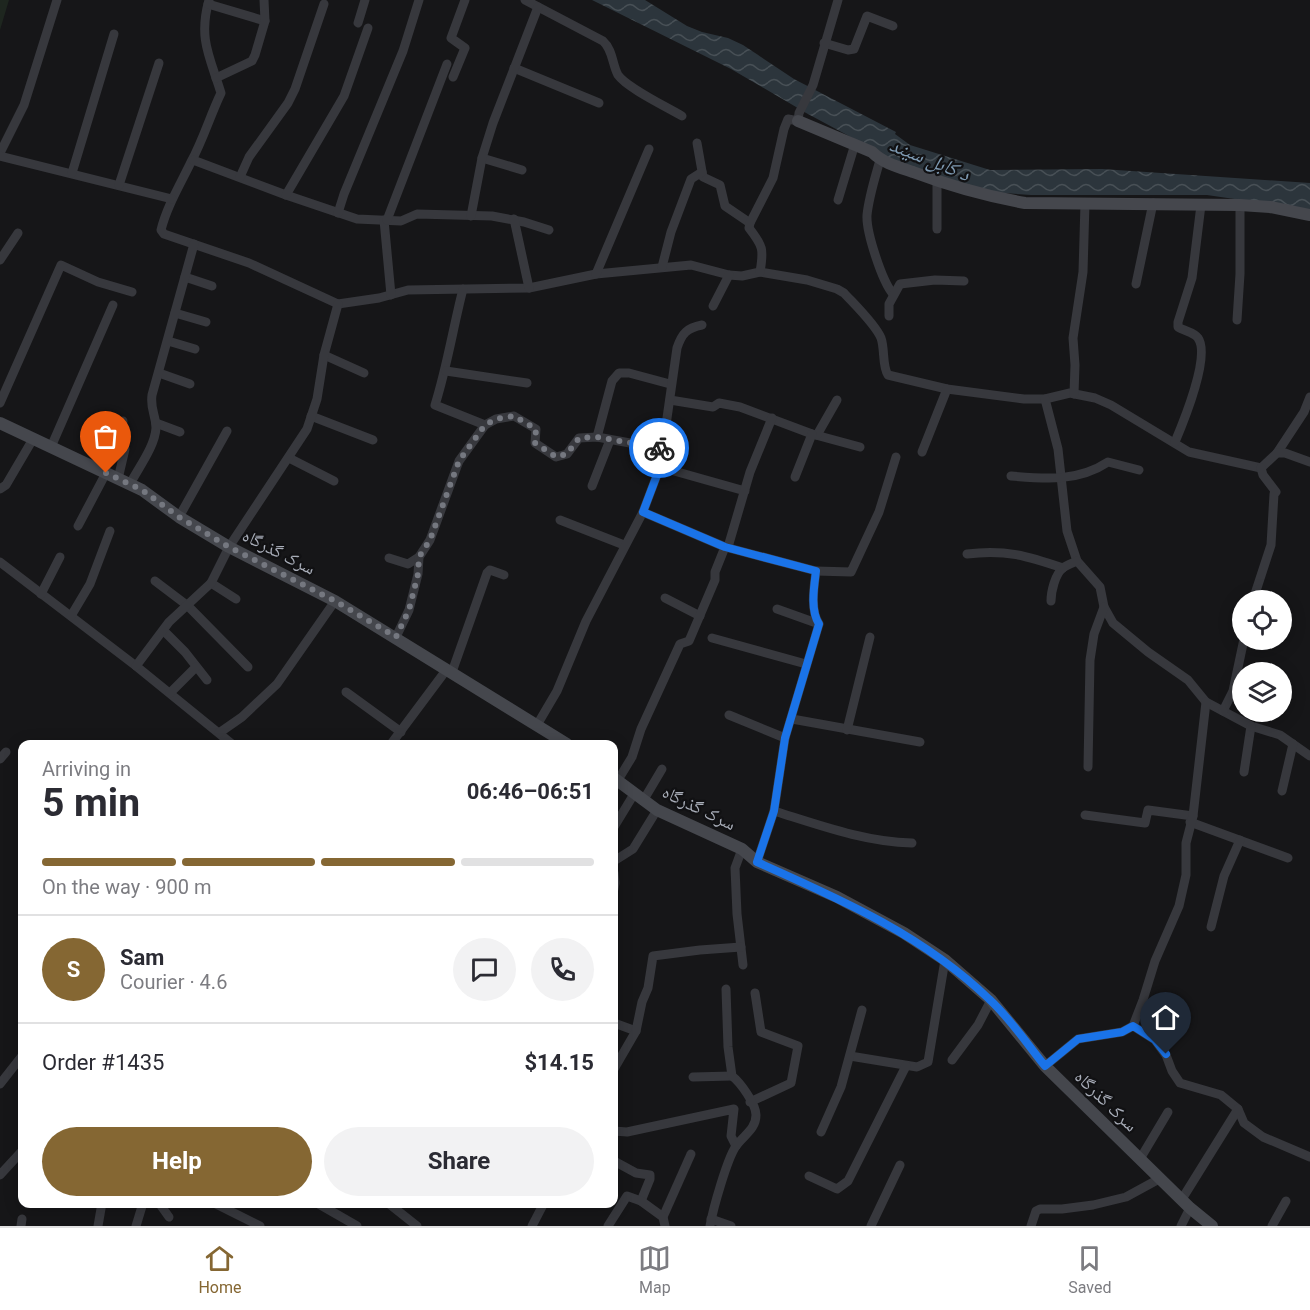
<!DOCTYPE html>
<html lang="en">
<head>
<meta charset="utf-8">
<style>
  body { margin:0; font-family:Roboto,"Noto Naskh Arabic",sans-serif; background:#f2f2f3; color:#2b2b33; height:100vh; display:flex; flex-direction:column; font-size:22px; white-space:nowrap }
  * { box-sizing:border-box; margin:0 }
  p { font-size:20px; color:#7c7c81 }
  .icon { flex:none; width:33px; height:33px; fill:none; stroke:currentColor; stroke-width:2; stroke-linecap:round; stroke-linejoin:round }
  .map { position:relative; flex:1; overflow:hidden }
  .sheet { position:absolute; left:18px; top:740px; width:600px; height:468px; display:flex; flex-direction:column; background:#fff; border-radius:12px; box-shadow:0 3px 15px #0003 }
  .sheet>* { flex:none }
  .tools { position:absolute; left:1232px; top:590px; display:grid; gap:12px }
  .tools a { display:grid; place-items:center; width:60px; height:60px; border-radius:50%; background:#fff; box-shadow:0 3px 15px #0003; font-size:30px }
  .pin { position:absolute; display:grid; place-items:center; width:51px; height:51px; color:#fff; margin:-62px -26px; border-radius:50% 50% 50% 0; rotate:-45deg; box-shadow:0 0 6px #0007 }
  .pin .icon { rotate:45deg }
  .courier { position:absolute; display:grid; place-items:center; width:60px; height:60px; margin:-30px; border:4px solid #1a73e8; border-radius:50%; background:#fff; color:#222; box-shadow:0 2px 8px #0007 }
  .summary em { font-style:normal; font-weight:700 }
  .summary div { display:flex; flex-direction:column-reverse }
  .summary { display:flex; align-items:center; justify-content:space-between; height:102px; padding:0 24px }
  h1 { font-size:39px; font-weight:700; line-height:45px }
  .bar { display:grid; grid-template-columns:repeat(4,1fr); gap:9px 6px; align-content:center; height:72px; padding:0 24px }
  .bar i { height:8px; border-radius:4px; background:#e1e1e2 }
  .bar .on { background:#856733 }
  .bar p { grid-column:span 4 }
  .line { display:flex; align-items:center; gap:15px; padding:0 24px; border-top:2px solid #e1e1e2 }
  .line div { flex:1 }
  .round { display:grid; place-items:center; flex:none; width:63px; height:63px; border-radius:32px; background:#f2f2f3 }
  .primary-button { display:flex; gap:12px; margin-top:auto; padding:12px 24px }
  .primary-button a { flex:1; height:69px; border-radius:36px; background:#856733; color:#fff; font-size:24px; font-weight:700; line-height:69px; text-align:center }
  .primary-button a+a { background:#f2f2f3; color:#2b2b33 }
  .dock { display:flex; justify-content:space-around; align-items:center; height:84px; border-top:2px solid #e1e1e2; background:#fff; font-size:16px; color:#7c7c81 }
  .dock a { display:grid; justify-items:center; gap:3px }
  .dock .on { color:#856733 }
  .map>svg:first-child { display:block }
  .pitch { fill:#1e261f }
  .water { fill:url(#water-waves) }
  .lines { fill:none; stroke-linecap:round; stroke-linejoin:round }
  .street { stroke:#37383d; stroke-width:9 }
  .secondary { stroke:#45474d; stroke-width:12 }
  .done { stroke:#757880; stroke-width:6; stroke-dasharray:0 10.8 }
  .route { stroke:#1a73e8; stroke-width:8 }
  .labels { text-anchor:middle; stroke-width:4.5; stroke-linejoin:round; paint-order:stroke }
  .street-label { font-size:18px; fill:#a8adb8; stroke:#111113 }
  .water-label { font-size:20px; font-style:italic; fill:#7f9bb3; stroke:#111113 }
</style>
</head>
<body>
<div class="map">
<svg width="1310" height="1226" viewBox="0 0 1310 1226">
  <defs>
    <pattern id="water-waves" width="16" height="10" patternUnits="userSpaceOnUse" patternTransform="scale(1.5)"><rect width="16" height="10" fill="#2c353c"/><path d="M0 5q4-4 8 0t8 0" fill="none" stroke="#485056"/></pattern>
  </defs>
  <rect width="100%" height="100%" fill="#161618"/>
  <path class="pitch" d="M0,0h9l-9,30z"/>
  <path class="water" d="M592,0h53l42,26 15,6 26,6 15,7 51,34 102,53 -1,2 15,11 80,25 112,-1 208,14v27l-103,-15h-176l-41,-3 -82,-26 -20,-9 -80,-43 -77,-45z"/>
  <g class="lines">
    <g class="street">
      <path d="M209,0c-11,39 1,57 12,93 -11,23 -18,47 -30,69 -11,23 -24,44 -30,68l3,4 85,29 89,41 41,-6 29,-8 121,-2 67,-14 95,-9 38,10 13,1 18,-4 47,8 30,9 7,4c11,12 31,31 37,45 4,11 1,28 7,37l59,14 77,10h21l25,-6 25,5 16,7 78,47 72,16"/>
      <path d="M525,0l78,41c10,9 9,23 15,34 9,13 49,32 64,41"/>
      <path d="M208,4l57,17"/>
      <path d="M358,23l7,-23"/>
      <path d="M824,43l24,7 6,-1 13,-33 26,10"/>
      <path d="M514,68l85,35"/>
      <path d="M453,77l12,-29 -14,-10 14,-38"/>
      <path d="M216,78l36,-17 3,-6 10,-34 -1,-21"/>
      <path d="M697,143l6,34 17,8 5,21 25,17"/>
      <path d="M0,153l24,-48 33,-105"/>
      <path d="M0,156l172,43"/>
      <path d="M482,158l40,12"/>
      <path d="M193,160l93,35 71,24 44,2 16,-7 75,2 32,6 25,8"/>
      <path d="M880,160c-5,18 -11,36 -13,55 -1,17 15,66 26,79"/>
      <path d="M72,173l42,-139"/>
      <path d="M240,177l9,-20 39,-54 7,-14 29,-85"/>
      <path d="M119,185l40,-122"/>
      <path d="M286,195l58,-99 24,-68"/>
      <path d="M838,200l17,-56"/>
      <path d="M338,213l6,-19 59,-143 16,-51"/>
      <path d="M471,216l11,-58 11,-35 45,-116"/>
      <path d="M514,219l15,69"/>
      <path d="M384,220l7,75"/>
      <path d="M387,220l60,-156"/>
      <path d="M937,229v-47"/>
      <path d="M0,260l18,-27"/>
      <path d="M662,267l9,-35 20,-53 11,-7"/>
      <path d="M760,272c4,-23 3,-26 -11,-44l1,-5 23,-45 11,-49 4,-10 10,2 1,-8 14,-28 25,-85"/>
      <path d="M596,274l53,-125"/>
      <path d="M185,277l27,9"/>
      <path d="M1136,284l17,-81"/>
      <path d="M463,289c-10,39 -16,78 -28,116l50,20"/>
      <path d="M713,306l16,-31"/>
      <path d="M175,313l31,9"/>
      <path d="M889,316v-12l11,-20 35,-4 29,1"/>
      <path d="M1237,320l3,-46v-69"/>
      <path d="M168,341l27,8"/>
      <path d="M324,355l40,18"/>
      <path d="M446,371l81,12"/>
      <path d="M159,373l31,11"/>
      <path d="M1074,394l1,-29 -2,-27 10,-66 2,-69"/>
      <path d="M1045,399l13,50 9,82 10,30 23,26 4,20 9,16 35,29 40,28 18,22 45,24 29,9 30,21"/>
      <path d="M670,400l43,7 6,-4 21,4 72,27 48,13"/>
      <path d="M0,403l61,-138 37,17 34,10"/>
      <path d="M311,416l62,24"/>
      <path d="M156,423l24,9"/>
      <path d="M817,435l20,-35"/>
      <path d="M597,437l15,-56 7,-8h10l41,11"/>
      <path d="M1175,442c8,-19 36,-86 23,-104 -4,-6 -14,-7 -20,-11v-5l14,-44 9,-73"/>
      <path d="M51,447l62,-142"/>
      <path d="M922,452l25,-63"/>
      <path d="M1277,453l27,-41 6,-15"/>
      <path d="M289,458l45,23"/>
      <path d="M660,467l85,24"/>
      <path d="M1261,468l16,-15h8l25,9"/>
      <path d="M1011,476c34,3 67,6 97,-14l31,8"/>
      <path d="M795,477l17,-43"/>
      <path d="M118,479l7,-30 -4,-11 2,-17"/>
      <path d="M130,484c9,-17 25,-38 26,-56 0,-13 -6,-18 -4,-33l42,-151"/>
      <path d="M592,486l18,-46"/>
      <path d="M0,489l6,-4 27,-46"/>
      <path d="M643,512l82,35 91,24c-2,16 -6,39 3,53l-34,114 -11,73 -17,51"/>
      <path d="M179,517l48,-86"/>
      <path d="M560,520l64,25"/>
      <path d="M78,526l28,-53"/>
      <path d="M728,547l22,-75 22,-54"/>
      <path d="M967,554c38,-5 61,2 96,14"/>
      <path d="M389,558l19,6 11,-7"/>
      <path d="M0,562l136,104 96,78"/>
      <path d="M816,571l35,1 28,-60 17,-55"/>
      <path d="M155,581l33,25 60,61"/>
      <path d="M211,583l25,16"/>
      <path d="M41,594l19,-37"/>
      <path d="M665,598l35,18"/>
      <path d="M1253,600l18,-55 3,-51 2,-2 -13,-17 -2,-7"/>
      <path d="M1051,601c0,-9 4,-27 12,-33 4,-3 10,-5 14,-7"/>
      <path d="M777,609l42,15"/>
      <path d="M71,616l19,-32 20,-53"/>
      <path d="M164,631l21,21 22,28"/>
      <path d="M396,637l13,-27 9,-36 1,-17 11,-17 29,-79 26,-36 11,-6 18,-3 22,13 -1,14 21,14 11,-3 12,-16 18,-1 66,12"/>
      <path d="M712,638l94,26"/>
      <path d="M136,666l33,-44 42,-39 18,-36 78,-118 10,-30 7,-44 14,-51"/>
      <path d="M452,672l35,-99 3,-3 14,5"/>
      <path d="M346,692l55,40"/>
      <path d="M170,693l26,-26"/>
      <path d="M1223,711l10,-20 11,-52"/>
      <path d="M729,715l56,23"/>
      <path d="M792,719l128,23"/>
      <path d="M537,725l20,-34 29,-70 57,-109 17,-45 17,-119c5,-15 10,-20 25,-23"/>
      <path d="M847,730l23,-93"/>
      <path d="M219,733l23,-16 35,-33 58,-83"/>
      <path d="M391,744l56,-75"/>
      <path d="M0,759l6,-7"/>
      <path d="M1088,767l2,-107 4,-26 10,-27"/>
      <path d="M1244,772l7,-46"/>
      <path d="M618,780l14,-23 9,-28 39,-85 9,-3 26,-61v-8l10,-25"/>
      <path d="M1282,791l11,-47"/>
      <path d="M643,801l19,-32"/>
      <path d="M774,811c45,14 91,31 138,32"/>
      <path d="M1085,815l60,8 3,-13 45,6"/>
      <path d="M1190,822l98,36"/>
      <path d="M614,827l20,-33"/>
      <path d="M742,849l-7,19 2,46 6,51"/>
      <path d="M614,861l19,-12 24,-39"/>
      <path d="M614,873l1,10 -1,6"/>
      <path d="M1211,927l13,-51 16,-36"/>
      <path d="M614,1023l22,8"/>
      <path d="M1133,1026l22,14 11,15 6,16 8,12 41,12 17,14 6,14 19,14 47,20"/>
      <path d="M850,1056l67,11 11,-5 17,-102"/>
      <path d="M952,1060l26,-35 13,-25"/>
      <path d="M1045,1066l33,-27 44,-7 11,-6 10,-26 12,-39 24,-55 7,-31v-32l7,-27 13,-114"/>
      <path d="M614,1069l22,-38 6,-29 6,-14 5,-32 47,-6 41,-3"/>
      <path d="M693,1077l39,-1"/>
      <path d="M0,1084l22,-28"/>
      <path d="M750,1102l41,-19 7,-37 -37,-14 -6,-39"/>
      <path d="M614,1131l13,1 107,-23 -3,27 5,10"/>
      <path d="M821,1132l20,-45 21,-77"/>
      <path d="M1140,1159l28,-47"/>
      <path d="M614,1161l22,12 14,2v4l-9,22"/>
      <path d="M0,1175l22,-24"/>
      <path d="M809,1176l28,13 11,-8 58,-115"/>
      <path d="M1182,1199l56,-90"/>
      <path d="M159,1203l10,14"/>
      <path d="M214,1203l46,23"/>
      <path d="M317,1203l40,23"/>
      <path d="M388,1203l29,23"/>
      <path d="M663,1217l28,-63"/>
      <path d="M711,1219l20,7"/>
      <path d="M21,1226l1,-7"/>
      <path d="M98,1226l4,-23"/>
      <path d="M136,1226l7,-23"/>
      <path d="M532,1226l12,-23"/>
      <path d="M608,1226l19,-30 14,5 22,16 2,9"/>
      <path d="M710,1226c3,-17 17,-67 26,-80 8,-11 20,-17 20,-31 0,-11 -16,-33 -24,-39l-4,-29 -2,-58"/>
      <path d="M871,1226l29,-61"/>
      <path d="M1031,1226l5,-15 4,-2h22l31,-4 33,-8 33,-18"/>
      <path d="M1181,1226l9,-18"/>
      <path d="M1272,1226l14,-25"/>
    </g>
    <g class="secondary">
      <path d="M798,121l74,31c11,11 26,15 41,20 37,14 73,24 112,31l215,2 30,2 40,8"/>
      <path d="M0,423l142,67 37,27 50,30 106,54 232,143"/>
      <path d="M614,778l43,32 85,39 15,13 80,35 67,36 41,27 46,40 54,66 145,142 22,18"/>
    </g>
  </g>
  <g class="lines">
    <path class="done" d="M106,473l36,17 37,27 50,30 106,54 61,36 13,-27 9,-36 1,-17 11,-17 29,-79 26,-36 11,-6 18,-3 22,13 -1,14 21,14 11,-3 12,-16 18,-1 62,11"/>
    <path class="route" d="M659,448l4,1 -3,18 -17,45 82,35 91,24c-2,16 -6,39 3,53l-34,114 -11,73 -17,51c83,37 166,73 232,137 21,19 38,45 56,67l33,-27 44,-7 11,-6 22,14 11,14"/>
  </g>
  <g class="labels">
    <g class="street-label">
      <text transform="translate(279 552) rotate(27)" y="6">سرک گذرگاه</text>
      <text transform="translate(699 808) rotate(26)" y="6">سرک گذرگاه</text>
      <text transform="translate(1106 1101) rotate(44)" y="6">سرک گذرگاه</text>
    </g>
    <g class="water-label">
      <text transform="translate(930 159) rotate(22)" y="7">د کابل سيند</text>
    </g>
  </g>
</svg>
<div class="tools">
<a><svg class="icon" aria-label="locate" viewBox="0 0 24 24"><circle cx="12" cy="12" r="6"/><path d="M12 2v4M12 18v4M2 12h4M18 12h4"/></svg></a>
<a><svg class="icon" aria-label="layers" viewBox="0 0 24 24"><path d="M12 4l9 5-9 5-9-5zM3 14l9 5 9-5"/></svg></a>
</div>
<div class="pin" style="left:106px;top:473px;background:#ea580c"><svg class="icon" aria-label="bag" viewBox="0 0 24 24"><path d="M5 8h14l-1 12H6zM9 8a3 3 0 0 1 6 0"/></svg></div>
<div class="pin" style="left:1166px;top:1054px;background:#1f2937"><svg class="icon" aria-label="home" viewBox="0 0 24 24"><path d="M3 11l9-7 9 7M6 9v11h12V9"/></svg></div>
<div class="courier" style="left:659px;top:448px"><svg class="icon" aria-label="bike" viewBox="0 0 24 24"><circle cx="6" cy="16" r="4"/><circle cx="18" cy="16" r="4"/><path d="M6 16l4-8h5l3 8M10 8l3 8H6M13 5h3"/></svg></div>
<section class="sheet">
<div class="summary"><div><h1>5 min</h1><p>Arriving in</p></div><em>06:46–06:51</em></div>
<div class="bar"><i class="on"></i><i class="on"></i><i class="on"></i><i></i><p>On the way · 900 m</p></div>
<div class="line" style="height:108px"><b class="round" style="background:#856733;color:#fff">S</b><div><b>Sam</b><p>Courier · 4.6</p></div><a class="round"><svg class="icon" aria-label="chat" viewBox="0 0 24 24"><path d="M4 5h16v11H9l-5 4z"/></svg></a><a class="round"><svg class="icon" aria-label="phone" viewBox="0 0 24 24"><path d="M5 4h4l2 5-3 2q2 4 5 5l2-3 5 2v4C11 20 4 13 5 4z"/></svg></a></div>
<div class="line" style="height:78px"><div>Order #1435</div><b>$14.15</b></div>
<div class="primary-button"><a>Help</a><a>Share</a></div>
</section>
</div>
<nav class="dock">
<a class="on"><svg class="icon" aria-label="home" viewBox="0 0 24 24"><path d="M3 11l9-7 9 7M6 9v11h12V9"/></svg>Home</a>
<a><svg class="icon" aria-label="map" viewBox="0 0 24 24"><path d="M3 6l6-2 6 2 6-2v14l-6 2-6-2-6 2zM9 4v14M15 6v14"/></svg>Map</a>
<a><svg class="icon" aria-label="saved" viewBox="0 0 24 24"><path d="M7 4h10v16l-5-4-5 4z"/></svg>Saved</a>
</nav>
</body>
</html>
